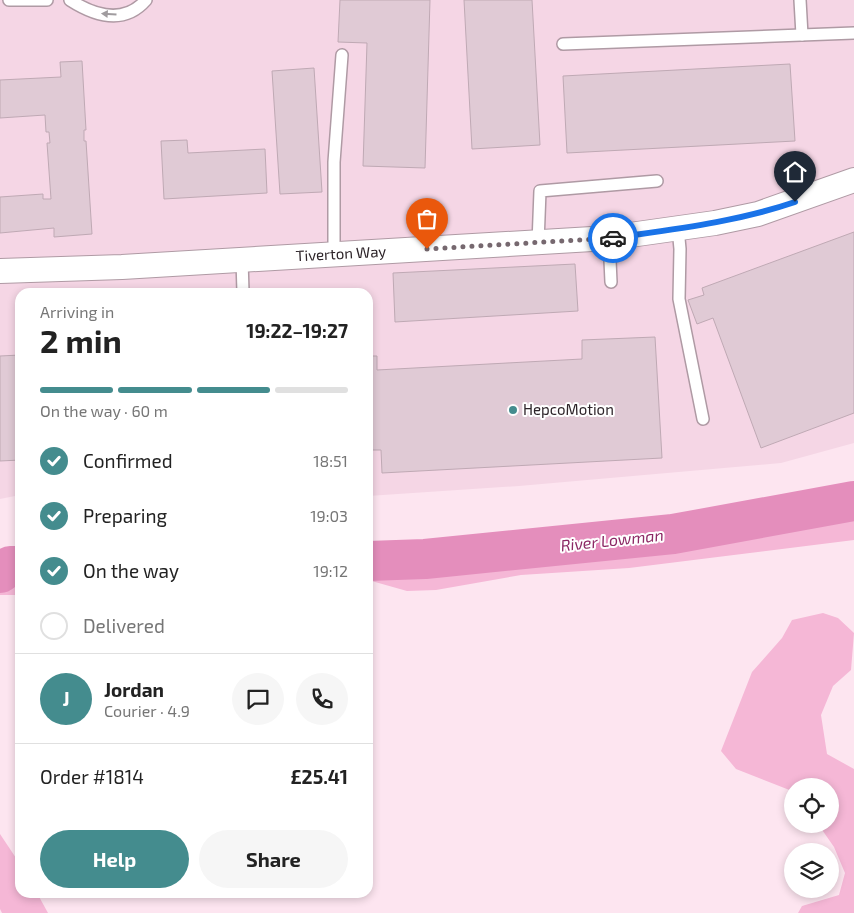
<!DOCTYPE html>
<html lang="en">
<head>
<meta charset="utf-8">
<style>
  body { margin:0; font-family:"Exo 2",sans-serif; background:#f6f6f6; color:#222; height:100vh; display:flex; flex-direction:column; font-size:19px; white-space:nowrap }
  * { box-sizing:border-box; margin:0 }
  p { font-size:16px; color:#767676 }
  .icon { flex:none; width:28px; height:28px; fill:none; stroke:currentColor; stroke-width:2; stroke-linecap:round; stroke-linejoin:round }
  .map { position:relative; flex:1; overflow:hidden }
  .drawer { position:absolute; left:15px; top:288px; width:358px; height:610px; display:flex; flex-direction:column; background:#fff; border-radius:15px; box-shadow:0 2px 8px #0003 }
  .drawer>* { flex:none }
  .tools { position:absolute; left:784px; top:778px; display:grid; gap:10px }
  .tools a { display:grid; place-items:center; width:55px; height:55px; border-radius:50%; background:#fff; box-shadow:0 2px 8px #0003; font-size:25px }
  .pin { position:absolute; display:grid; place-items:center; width:42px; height:42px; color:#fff; margin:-51px -21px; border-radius:50% 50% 50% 0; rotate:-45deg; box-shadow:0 0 5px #0007 }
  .pin .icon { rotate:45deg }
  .courier { position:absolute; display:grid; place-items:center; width:50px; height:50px; margin:-25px; border:4px solid #1a73e8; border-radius:50%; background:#fff; color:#222; box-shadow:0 1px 6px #0007 }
  .headline em { font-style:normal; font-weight:700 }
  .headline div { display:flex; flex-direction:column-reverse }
  .headline { display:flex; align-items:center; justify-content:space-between; height:85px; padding:0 25px }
  h1 { font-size:32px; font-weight:700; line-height:38px }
  .bar { display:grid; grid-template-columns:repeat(4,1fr); gap:8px 5px; align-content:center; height:60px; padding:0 25px }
  .bar i { height:6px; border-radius:4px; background:#e0e0e0 }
  .bar .selected { background:#448c8e }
  .bar p { grid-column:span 4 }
  .line { display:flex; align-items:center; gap:12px; padding:0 25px; border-top:1px solid #e0e0e0 }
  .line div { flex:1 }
  .round { display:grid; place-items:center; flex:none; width:52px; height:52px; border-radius:26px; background:#f6f6f6 }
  ol { padding:0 25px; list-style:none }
  li { display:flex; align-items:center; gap:15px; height:55px }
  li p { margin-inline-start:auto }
  li .icon { padding:5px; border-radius:50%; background:#448c8e; color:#fff; stroke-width:4 }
  li:last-child { color:#767676 }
  li i { width:28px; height:28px; border:2px solid #e0e0e0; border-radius:50% }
  .cta { display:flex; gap:10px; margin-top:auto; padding:10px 25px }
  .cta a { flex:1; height:58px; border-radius:30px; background:#448c8e; color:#fff; font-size:20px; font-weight:700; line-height:58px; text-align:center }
  .cta a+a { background:#f6f6f6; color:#222 }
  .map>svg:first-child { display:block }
  .built { fill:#f5d6e5 }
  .green { fill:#f5b7d6 }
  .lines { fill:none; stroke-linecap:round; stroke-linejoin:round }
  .river { stroke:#e48ebc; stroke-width:40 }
  .building { fill:#e0cad5; stroke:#bfa9b4 }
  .lane-casing { stroke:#af9aa4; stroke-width:14 }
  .street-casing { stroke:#af9aa4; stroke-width:26 }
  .lane { stroke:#fff; stroke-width:11 }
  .street { stroke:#fff; stroke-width:24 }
  .oneway { fill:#a09c9f }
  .done { stroke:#76686f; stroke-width:5; stroke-dasharray:0 9 }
  .route { stroke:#1a73e8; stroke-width:6 }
  .poi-dot { fill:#448c8e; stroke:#fff; stroke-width:2 }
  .labels { text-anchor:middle; stroke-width:4; stroke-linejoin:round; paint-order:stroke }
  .street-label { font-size:15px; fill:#2d2429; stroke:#fff }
  .poi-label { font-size:15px; fill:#2d2429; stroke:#fff; text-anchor:start }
  .water-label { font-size:16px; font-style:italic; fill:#8c2965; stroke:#fff }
</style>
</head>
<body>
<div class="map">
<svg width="854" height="913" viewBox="0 0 854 913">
  <rect width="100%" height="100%" fill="#fde5f0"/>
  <path class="built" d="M0,0h854v443l-73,20 -262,23 -151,10v-204h-348v203l-20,4z"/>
  <g class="green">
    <path d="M854,510v30l-225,28 -108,7 -85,15 -29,1 -39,-11v-13l44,2 307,-34z"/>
    <path d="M20,575v20h-20v-15z"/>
    <path d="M823,613l15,5 16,15 -3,37 -18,16 -12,29 6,39 27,15v144h-56l4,-7 37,-11 6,-22 -11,-26 -16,-23h12v-38h-38v5l-56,-22 -15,-18 31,-79 30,-34 10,-18z"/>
    <path d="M0,834l20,30v28l17,1 11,20h-46l-2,-4z"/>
  </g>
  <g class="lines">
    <g class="river">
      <path d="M368,561l57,-2 248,-25 181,-33"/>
      <path d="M0,573l10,-7h10"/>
    </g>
  </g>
  <g class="building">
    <path d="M340,0h90l-5,168 -62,-2 4,-123 -29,-1z"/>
    <path d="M464,0h68l8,145 -68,4z"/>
    <path d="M82,61l4,69h-2v11h2l6,93 -38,3v-9l-54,5v-36l43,-3v5h8l-4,-56h3l-1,-11h-3l-1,-17 -45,3v-38l61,-3 -1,-15z"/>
    <path d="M790,64l5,77 -228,12 -4,-77z"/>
    <path d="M314,68l8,124 -42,2 -8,-123z"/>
    <path d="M187,140l1,13 77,-4 2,44 -103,6 -3,-58z"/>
    <path d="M854,232v181l-93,35 -48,-130 -16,6 -9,-24 16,-5 -2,-7z"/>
    <path d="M575,264l3,47 -183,11 -2,-49z"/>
    <path d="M655,337l7,121 -280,15 -1,-23h-13v-94h9v14l205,-11v-19z"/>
    <path d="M20,355v105l-20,1v-105z"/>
  </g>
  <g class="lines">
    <g class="lane-casing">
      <g id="lane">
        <path d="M9,0h38"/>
        <path d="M70,0c25,16 54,25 76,0"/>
        <path d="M800,0l2,35"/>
        <path d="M563,44l291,-11"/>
        <path d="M678,228l2,21 -1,50 24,120"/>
        <path d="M609,238l2,44"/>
        <path d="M538,243l2,-52 117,-10"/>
        <path d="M334,255v-93l8,-107"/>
        <path d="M242,260l1,32"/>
      </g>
    </g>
    <g class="street-casing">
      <path id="street" d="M0,271l122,-4 487,-29 106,-15 43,-9 96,-34"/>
    </g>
    <use href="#lane" class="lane"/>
    <use href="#street" class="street"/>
  </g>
  <defs><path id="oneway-solid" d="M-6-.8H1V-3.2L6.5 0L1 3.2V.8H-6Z" transform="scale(1.25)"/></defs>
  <use class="oneway" href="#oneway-solid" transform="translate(109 14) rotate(-176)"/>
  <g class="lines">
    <path class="done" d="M427,249l186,-11"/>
    <path class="route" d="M613,238c62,-9 123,-16 182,-36"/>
  </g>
  <circle class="poi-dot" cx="513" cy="410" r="5"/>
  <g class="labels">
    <g class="street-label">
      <text transform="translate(341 254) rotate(-3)" y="5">Tiverton Way</text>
    </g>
    <g class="poi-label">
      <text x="523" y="415">HepcoMotion</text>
    </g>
    <g class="water-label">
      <text transform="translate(612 540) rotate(-6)" y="6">River Lowman</text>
    </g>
  </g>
</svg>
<div class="tools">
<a><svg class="icon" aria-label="locate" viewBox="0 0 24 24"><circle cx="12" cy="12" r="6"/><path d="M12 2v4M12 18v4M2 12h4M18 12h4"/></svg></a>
<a><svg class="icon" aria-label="layers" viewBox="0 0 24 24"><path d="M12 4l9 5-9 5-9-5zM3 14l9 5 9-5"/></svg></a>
</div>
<div class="pin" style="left:427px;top:249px;background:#ea580c"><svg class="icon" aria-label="bag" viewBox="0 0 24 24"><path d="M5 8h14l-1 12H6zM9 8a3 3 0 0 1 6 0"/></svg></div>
<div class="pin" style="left:795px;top:202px;background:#1f2937"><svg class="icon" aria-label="home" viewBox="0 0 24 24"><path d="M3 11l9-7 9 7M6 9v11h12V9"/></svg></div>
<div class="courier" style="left:613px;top:238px"><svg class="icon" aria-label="car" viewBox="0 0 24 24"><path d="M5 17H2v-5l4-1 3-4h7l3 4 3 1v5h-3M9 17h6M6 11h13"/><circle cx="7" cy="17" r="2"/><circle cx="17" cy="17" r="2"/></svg></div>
<section class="drawer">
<div class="headline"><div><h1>2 min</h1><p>Arriving in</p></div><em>19:22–19:27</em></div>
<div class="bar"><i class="selected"></i><i class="selected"></i><i class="selected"></i><i></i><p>On the way · 60 m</p></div>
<ol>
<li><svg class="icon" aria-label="check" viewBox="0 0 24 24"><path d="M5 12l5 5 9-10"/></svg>Confirmed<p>18:51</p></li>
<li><svg class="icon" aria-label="check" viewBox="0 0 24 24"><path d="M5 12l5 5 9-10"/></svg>Preparing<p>19:03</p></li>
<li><svg class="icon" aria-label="check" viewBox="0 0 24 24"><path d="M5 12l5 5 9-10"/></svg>On the way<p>19:12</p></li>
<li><i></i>Delivered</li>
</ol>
<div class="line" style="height:90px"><b class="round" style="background:#448c8e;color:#fff">J</b><div><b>Jordan</b><p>Courier · 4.9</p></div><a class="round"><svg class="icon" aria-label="chat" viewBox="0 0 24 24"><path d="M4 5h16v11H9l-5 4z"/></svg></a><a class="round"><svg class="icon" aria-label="phone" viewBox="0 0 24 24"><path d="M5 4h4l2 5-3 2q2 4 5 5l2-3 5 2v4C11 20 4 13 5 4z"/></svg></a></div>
<div class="line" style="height:65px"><div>Order #1814</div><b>£25.41</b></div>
<div class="cta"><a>Help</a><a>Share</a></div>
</section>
</div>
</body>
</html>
